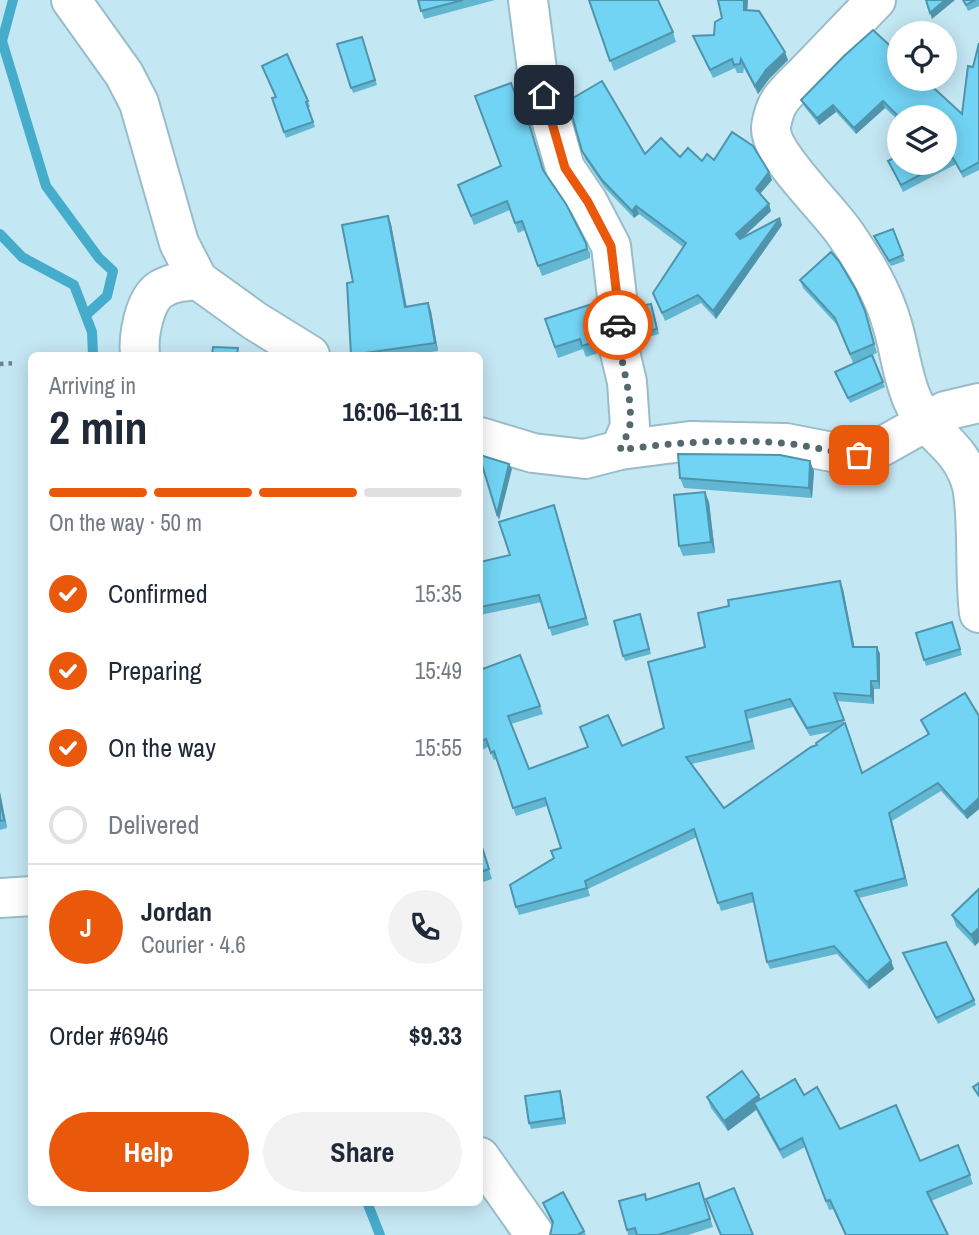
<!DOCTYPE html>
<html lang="en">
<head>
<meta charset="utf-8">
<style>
  body { margin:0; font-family:"Archivo Narrow",sans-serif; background:#f2f2f3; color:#1f2937; height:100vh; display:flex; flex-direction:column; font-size:26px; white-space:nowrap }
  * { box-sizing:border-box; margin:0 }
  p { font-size:23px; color:#747a83 }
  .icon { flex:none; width:38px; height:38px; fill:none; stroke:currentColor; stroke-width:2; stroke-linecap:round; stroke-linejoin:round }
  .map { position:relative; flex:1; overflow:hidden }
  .panel { position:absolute; left:28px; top:352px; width:455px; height:854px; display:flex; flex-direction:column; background:#fff; border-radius:10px; box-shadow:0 4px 18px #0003 }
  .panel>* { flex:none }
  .buttons { position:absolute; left:887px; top:21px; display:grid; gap:14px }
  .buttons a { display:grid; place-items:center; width:70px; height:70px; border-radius:50%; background:#fff; box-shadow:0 4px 18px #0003; font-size:35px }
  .pin { position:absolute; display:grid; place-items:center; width:60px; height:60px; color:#fff; margin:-30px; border-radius:14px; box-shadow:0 4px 10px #0006 }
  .courier { position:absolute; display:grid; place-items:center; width:70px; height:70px; margin:-35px; border:5px solid #ea580c; border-radius:50%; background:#fff; color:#222; box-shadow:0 2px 9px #0007 }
  .summary em { font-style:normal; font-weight:700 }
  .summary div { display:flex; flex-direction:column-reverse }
  .summary { display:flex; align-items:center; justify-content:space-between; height:119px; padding:0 21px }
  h1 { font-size:46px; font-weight:700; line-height:52px }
  .bar { display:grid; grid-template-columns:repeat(4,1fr); gap:10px 7px; align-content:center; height:84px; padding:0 21px }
  .bar i { height:9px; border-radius:5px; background:#e0e1e3 }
  .bar .current { background:#ea580c }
  .bar p { grid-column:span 4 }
  .line { display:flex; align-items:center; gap:18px; padding:0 21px; border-top:2px solid #e0e1e3 }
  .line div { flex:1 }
  .round { display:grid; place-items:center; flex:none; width:74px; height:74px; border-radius:37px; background:#f2f2f3 }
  ol { padding:0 21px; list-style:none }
  li { display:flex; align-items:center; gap:21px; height:77px }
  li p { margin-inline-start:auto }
  li .icon { padding:7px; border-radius:50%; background:#ea580c; color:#fff; stroke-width:4 }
  li:last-child { color:#747a83 }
  li i { width:38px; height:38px; border:4px solid #e0e1e3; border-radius:50% }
  .cta { display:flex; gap:14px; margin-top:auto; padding:14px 21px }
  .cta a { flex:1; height:80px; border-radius:42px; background:#ea580c; color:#fff; font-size:28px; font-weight:700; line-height:80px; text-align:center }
  .cta a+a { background:#f2f2f3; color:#1f2937 }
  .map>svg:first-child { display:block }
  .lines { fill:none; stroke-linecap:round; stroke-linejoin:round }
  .stream { stroke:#46accb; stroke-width:10 }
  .minor-casing { stroke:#9abcc9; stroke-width:42 }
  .path { stroke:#6a828b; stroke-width:4.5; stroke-dasharray:3.5 5; stroke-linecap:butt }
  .minor { stroke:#fff; stroke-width:38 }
  .wall { fill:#61b6d2; fill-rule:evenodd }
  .shaded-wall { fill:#4f94ab }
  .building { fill:#71d4f4; stroke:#4f94ab; stroke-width:2 }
  .done { stroke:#53686f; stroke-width:7; stroke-dasharray:0 12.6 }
  .route { stroke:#ea580c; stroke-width:9 }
</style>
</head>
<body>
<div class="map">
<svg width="979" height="1235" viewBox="0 0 979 1235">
  <rect width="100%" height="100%" fill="#c4e7f4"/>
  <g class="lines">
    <g class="stream">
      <path d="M13,0l-11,41 44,145 53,72 14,13 -6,25 -21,19"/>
      <path d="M0,234l22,23 52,28 18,47 1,23"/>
      <path d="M367,1202l13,33"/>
    </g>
    <g class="minor-casing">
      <g id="minor">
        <path d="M71,0l53,74 15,29 40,140 19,37 57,41 55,34"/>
        <path d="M528,0l9,70 28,98 23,34 23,44 6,51 1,47 9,38 3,44 -10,24"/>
        <path d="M876,0c-24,25 -49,51 -73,76 -8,8 -20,18 -25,28 -3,5 -7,18 -7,25 0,27 59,81 75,106 19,28 37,57 46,89 8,26 10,53 21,77 16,36 47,41 59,85 7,38 2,87 7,127"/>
        <path d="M140,355c-2,-18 4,-56 21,-66 12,-7 24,-8 37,-9"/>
        <path d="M480,437l53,16 52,6 35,-9 70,-9 96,2 46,9 27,3 24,-9 62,-35 34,-8"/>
        <path d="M0,898l32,-2"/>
        <path d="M480,1157l55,78"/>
      </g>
    </g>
    <path class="path" d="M0,364l17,-1"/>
    <use href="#minor" class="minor"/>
  </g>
  <g class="wall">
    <path d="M418,0h77l-71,19z"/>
    <path d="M589,0l84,32 3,10 -62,29z"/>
    <path d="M963,0h16v6l-11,5z"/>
    <path d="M747,10l41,50 -19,19 -11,15 -14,-26 -1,5h-6l-2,-5 -22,10 -20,-42 21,-1z"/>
    <path d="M362,37l15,48 -24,8 -16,-49z"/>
    <path d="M979,43v127l-16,8 -7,-14 -53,28 -15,-31 12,2h45v-46h-45v5l-15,-14 -29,26 -20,-22 -17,13 -15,-19 -3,-6 43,-44 118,58z"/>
    <path d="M272,98l36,3 2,6h-2l7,20 -29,11z"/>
    <path d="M527,117l17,55 46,81v5l-48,18 -17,-46 -7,3 -8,-23 -36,15 -16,-40 43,-19 23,-48z"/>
    <path d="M582,151l63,3 57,7 12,-1 58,20 -12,14 11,17 -28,26 39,-12 -66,94 -15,-16 -36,18 -12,-28 30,-46 -44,-33 -5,4 -29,-30 -20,-29z"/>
    <path d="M388,216l3,8 16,83 21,-4 3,8 7,40 -28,4h-58l1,-73z"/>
    <path d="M893,229l12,32 -14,5 -15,-25 -2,-5z"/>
    <path d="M800,280l65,31 12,42 -5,2 13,32 -35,16 -15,-31 37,-17 -19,8 -15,-37 -35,-38z"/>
    <path d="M653,309l6,25 -19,5 -2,-6z"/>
    <path d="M595,314l3,39 -12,4 -3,-8 -25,9 -13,-39z"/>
    <path d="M814,471l-2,27 -128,-10 -4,-10z"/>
    <path d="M709,502l6,51 -32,3 -4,-10z"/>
    <path d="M557,513l32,112 -37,11 -10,-34 -62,13v-53l30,-7z"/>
    <path d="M843,589l11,58h23l3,7v35h-6v15l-37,-3 25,72 66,-38 -7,-15 58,-4v93l-12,10 -26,-28 -49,30 16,65 -49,12 32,63 3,8 -25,20 -32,-35 -67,15 -3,-7 -13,-60 -33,9 -24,-74 -109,52 2,7 -71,19 -3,-8 45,-59 -14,-42 -31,10 -20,-57 -2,1 -6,-13 -8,4v-81l40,-15 23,59 -32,10 18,45 93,-23 42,-18 41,-81zM793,707l17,29 24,-5 -17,14 -93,63 -32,-44 63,-15 -7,-30z"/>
    <path d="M640,614l11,40 -26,7 -2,-5z"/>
    <path d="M952,622l10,33 -36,11 -10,-33z"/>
    <path d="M0,792l7,36 -7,2z"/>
    <path d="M480,840l12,39 -12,4z"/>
    <path d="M979,889l-4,57 -19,-20 -4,-11z"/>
    <path d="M903,953l71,47 2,5 -38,19z"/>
    <path d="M560,1091l2,6 4,27 -35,5 -2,-6z"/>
    <path d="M804,1095l36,34 80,32 50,14 3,9 -42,17 17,34h-103l-12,-26 -4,1 -24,-63 -22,12 -27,-49 -28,21 -17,-23 -4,-11 54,2z"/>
    <path d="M699,1183l14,44 -25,8h-60l-1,-5 18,-36 2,5z"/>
    <path d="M543,1203l41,28 2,4h-36l2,-11z"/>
  </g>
  <g class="shaded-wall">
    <path d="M744,0h4l-1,18 -3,-8z"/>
    <path d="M945,0h10l-23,19 -2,-6z"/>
    <path d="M785,52l3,8 -19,19 -11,15 -3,-8 11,-16z"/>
    <path d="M883,101l2,7 -29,26 -2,-6z"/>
    <path d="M833,105l3,7 -17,13 -2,-7z"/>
    <path d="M769,172l3,8 -14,16 -2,-7z"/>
    <path d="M769,204l2,7 -32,30 -3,-7z"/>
    <path d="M636,206l3,8 -5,4 -2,-7z"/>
    <path d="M388,216l3,8 17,91 -3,-8z"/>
    <path d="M780,218l2,7 -66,94 -3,-8z"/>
    <path d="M428,303l3,8 7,40 -3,-8z"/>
    <path d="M592,304l3,10 3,39 -4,-11z"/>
    <path d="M810,461l4,10 -2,27 -3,-10z"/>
    <path d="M509,464l3,5 -13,51 -2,-6z"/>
    <path d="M705,492l4,10 6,51 -4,-11z"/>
    <path d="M840,581l3,8 13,65 -3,-7z"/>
    <path d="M877,647l3,7v35l-2,-8z"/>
    <path d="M871,681l3,8v15l-3,-8z"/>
    <path d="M0,792l7,36 -3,-8 -4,-20z"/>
    <path d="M979,798v11l-12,10 -3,-7z"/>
    <path d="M889,813l3,8 16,65 -3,-8z"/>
    <path d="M979,928v14l-4,4 -4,-11z"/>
    <path d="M891,961l3,8 -25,20 -2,-7z"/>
    <path d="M560,1091l2,6 4,27 -2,-6z"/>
    <path d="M759,1095l4,11 -9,-3 2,7 -28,21 -4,-10z"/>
  </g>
  <g class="building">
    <path d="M418,0h45l-42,11z"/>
    <path d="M589,0h69l15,32 -63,29z"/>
    <path d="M718,0h26v10l15,1 26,41 -19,18 -11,16 -14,-27 -1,5 -6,1 -2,-6 -22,11 -17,-34 21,-1 1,-13 7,-4z"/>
    <path d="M926,0h19l-15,13z"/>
    <path d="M963,0h12l-9,5z"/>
    <path d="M873,30l27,25v24h24l38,35 6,-48 5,1 6,-24v119l-18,10 -8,-14 -8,4v-45l-45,1 -17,-17 -29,27 -21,-23 -16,13 -16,-18 43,-44z"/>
    <path d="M362,37l13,43 -24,8 -14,-44z"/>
    <path d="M287,54l21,47 -2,1 7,20 -29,10 -12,-34 4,-1 -14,-31z"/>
    <path d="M602,81l43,73 16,-16 19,19 8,-9 14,13 5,-7 7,6 18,-28 21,14 16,26 -13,17 13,15 -33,30 4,5 40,-21 -67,93 -15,-16 -36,18 -9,-20 33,-50 -50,-37 -4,5 -30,-31 -20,-29 -14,-50z"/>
    <path d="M511,83l13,35 3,-1 16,53 23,34 20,39 1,6 -49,17 -16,-45 -7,2 -8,-22 -36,15 -13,-31 43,-19 -26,-70z"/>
    <path d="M900,155v8h43l-42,22 -13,-24z"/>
    <path d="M388,216l17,91 23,-4 7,40 -84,12 -4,-72 6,-1 -11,-57z"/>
    <path d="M893,229l10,26 -14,6 -15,-25z"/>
    <path d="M831,252l8,9 17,29 9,21 9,33 -24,10 -15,-36 -35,-38z"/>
    <path d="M592,304l2,38 -12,4 -2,-7 -25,8 -10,-28z"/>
    <path d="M651,304l6,25 -19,4 -1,-26z"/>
    <path d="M213,347l25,1 -1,7h-25z"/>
    <path d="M872,355l11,27 -35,16 -13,-26z"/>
    <path d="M678,454l102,1 30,6 -1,27 -129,-10z"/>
    <path d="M480,455l29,9 -12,50 -17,-56z"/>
    <path d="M705,492l6,50 -32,4 -5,-51z"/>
    <path d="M554,505l32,113 -37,10 -10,-33 -59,12v-45l30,-7 -11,-33z"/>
    <path d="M840,581l13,66h24l1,34h-7v15l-37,-3 10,27 -37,8 -17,-29 -45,12 7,30 -66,16 38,51 87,-61 6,-2 -1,-2 29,-20 17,50 67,-39 -8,-14 44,-27 14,23v82l-15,14 -26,-29 -49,30 16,65 -50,13 36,70 -24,21 -33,-36 -67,16 -15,-69 -34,10 -24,-74 -109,52 2,7 -71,19 -6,-22 44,-27 -3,-7 10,-3 -16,-50 -32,10 -19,-57 -3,2 -5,-14 -6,3v-72l40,-15 20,51 -32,10 21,53 59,-22 -8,-20 28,-12 14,31 42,-18 -16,-66 57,-15 -7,-34 31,-7 -1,-6z"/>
    <path d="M640,614l9,35 -26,7 -9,-35z"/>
    <path d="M952,622l8,27 -36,11 -8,-27z"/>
    <path d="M0,800l4,20 -4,1z"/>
    <path d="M480,841l9,28 -9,3z"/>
    <path d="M979,889v39l-8,7 -19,-20z"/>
    <path d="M946,942l28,58 -38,18 -33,-65z"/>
    <path d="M742,1071l17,24 -35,26 -17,-24z"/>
    <path d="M795,1079l9,16 13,-8 23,42 56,-24 24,56 38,-16 12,30 -43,17 21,43h-102l-16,-35 -4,1 -24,-63 -22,12 -26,-47z"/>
    <path d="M979,1083v13l-6,-9z"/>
    <path d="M560,1091l4,27 -35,5 -4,-27z"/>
    <path d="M699,1183l11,36 -52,16h-21l-2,-7 -8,2 -8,-29 26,-7 1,6z"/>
    <path d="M734,1188l19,47h-32l-15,-36z"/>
    <path d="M563,1192l21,39 -7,4h-27l3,-13 -10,-19z"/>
  </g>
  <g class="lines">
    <path class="done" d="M618,325c0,34 15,66 12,99 -1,9 -7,18 -10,26 54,-8 108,-11 163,-7 26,2 51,10 76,12"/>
    <path class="route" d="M544,95l21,73 23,34 23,44 6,51 1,28"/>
  </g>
</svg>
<div class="buttons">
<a><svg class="icon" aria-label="locate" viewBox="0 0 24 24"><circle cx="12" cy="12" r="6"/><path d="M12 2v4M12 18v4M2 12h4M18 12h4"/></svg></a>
<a><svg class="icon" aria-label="layers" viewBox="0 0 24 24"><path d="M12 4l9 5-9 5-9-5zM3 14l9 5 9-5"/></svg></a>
</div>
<div class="pin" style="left:859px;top:455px;background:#ea580c"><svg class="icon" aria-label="bag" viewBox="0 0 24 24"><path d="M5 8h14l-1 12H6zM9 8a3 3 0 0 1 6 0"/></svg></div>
<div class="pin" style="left:544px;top:95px;background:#1f2937"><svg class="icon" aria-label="home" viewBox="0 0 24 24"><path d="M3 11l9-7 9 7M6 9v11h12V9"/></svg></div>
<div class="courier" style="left:618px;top:325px"><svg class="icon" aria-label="car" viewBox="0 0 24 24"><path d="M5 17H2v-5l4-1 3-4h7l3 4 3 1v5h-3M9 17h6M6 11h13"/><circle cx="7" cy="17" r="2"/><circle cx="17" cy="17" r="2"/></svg></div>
<section class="panel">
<div class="summary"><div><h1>2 min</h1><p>Arriving in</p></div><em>16:06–16:11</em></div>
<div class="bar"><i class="current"></i><i class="current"></i><i class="current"></i><i></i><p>On the way · 50 m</p></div>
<ol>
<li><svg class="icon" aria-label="check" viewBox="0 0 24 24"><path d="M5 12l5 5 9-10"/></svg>Confirmed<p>15:35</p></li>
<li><svg class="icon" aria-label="check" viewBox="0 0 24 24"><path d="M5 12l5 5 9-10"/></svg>Preparing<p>15:49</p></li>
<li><svg class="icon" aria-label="check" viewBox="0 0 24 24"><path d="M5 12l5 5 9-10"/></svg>On the way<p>15:55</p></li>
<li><i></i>Delivered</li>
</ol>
<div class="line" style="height:126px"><b class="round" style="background:#ea580c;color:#fff">J</b><div><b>Jordan</b><p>Courier · 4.6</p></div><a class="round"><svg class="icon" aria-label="phone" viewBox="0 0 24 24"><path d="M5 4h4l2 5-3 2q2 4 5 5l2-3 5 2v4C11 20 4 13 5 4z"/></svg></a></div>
<div class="line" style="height:91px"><div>Order #6946</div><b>$9.33</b></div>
<div class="cta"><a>Help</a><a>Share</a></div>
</section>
</div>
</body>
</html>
